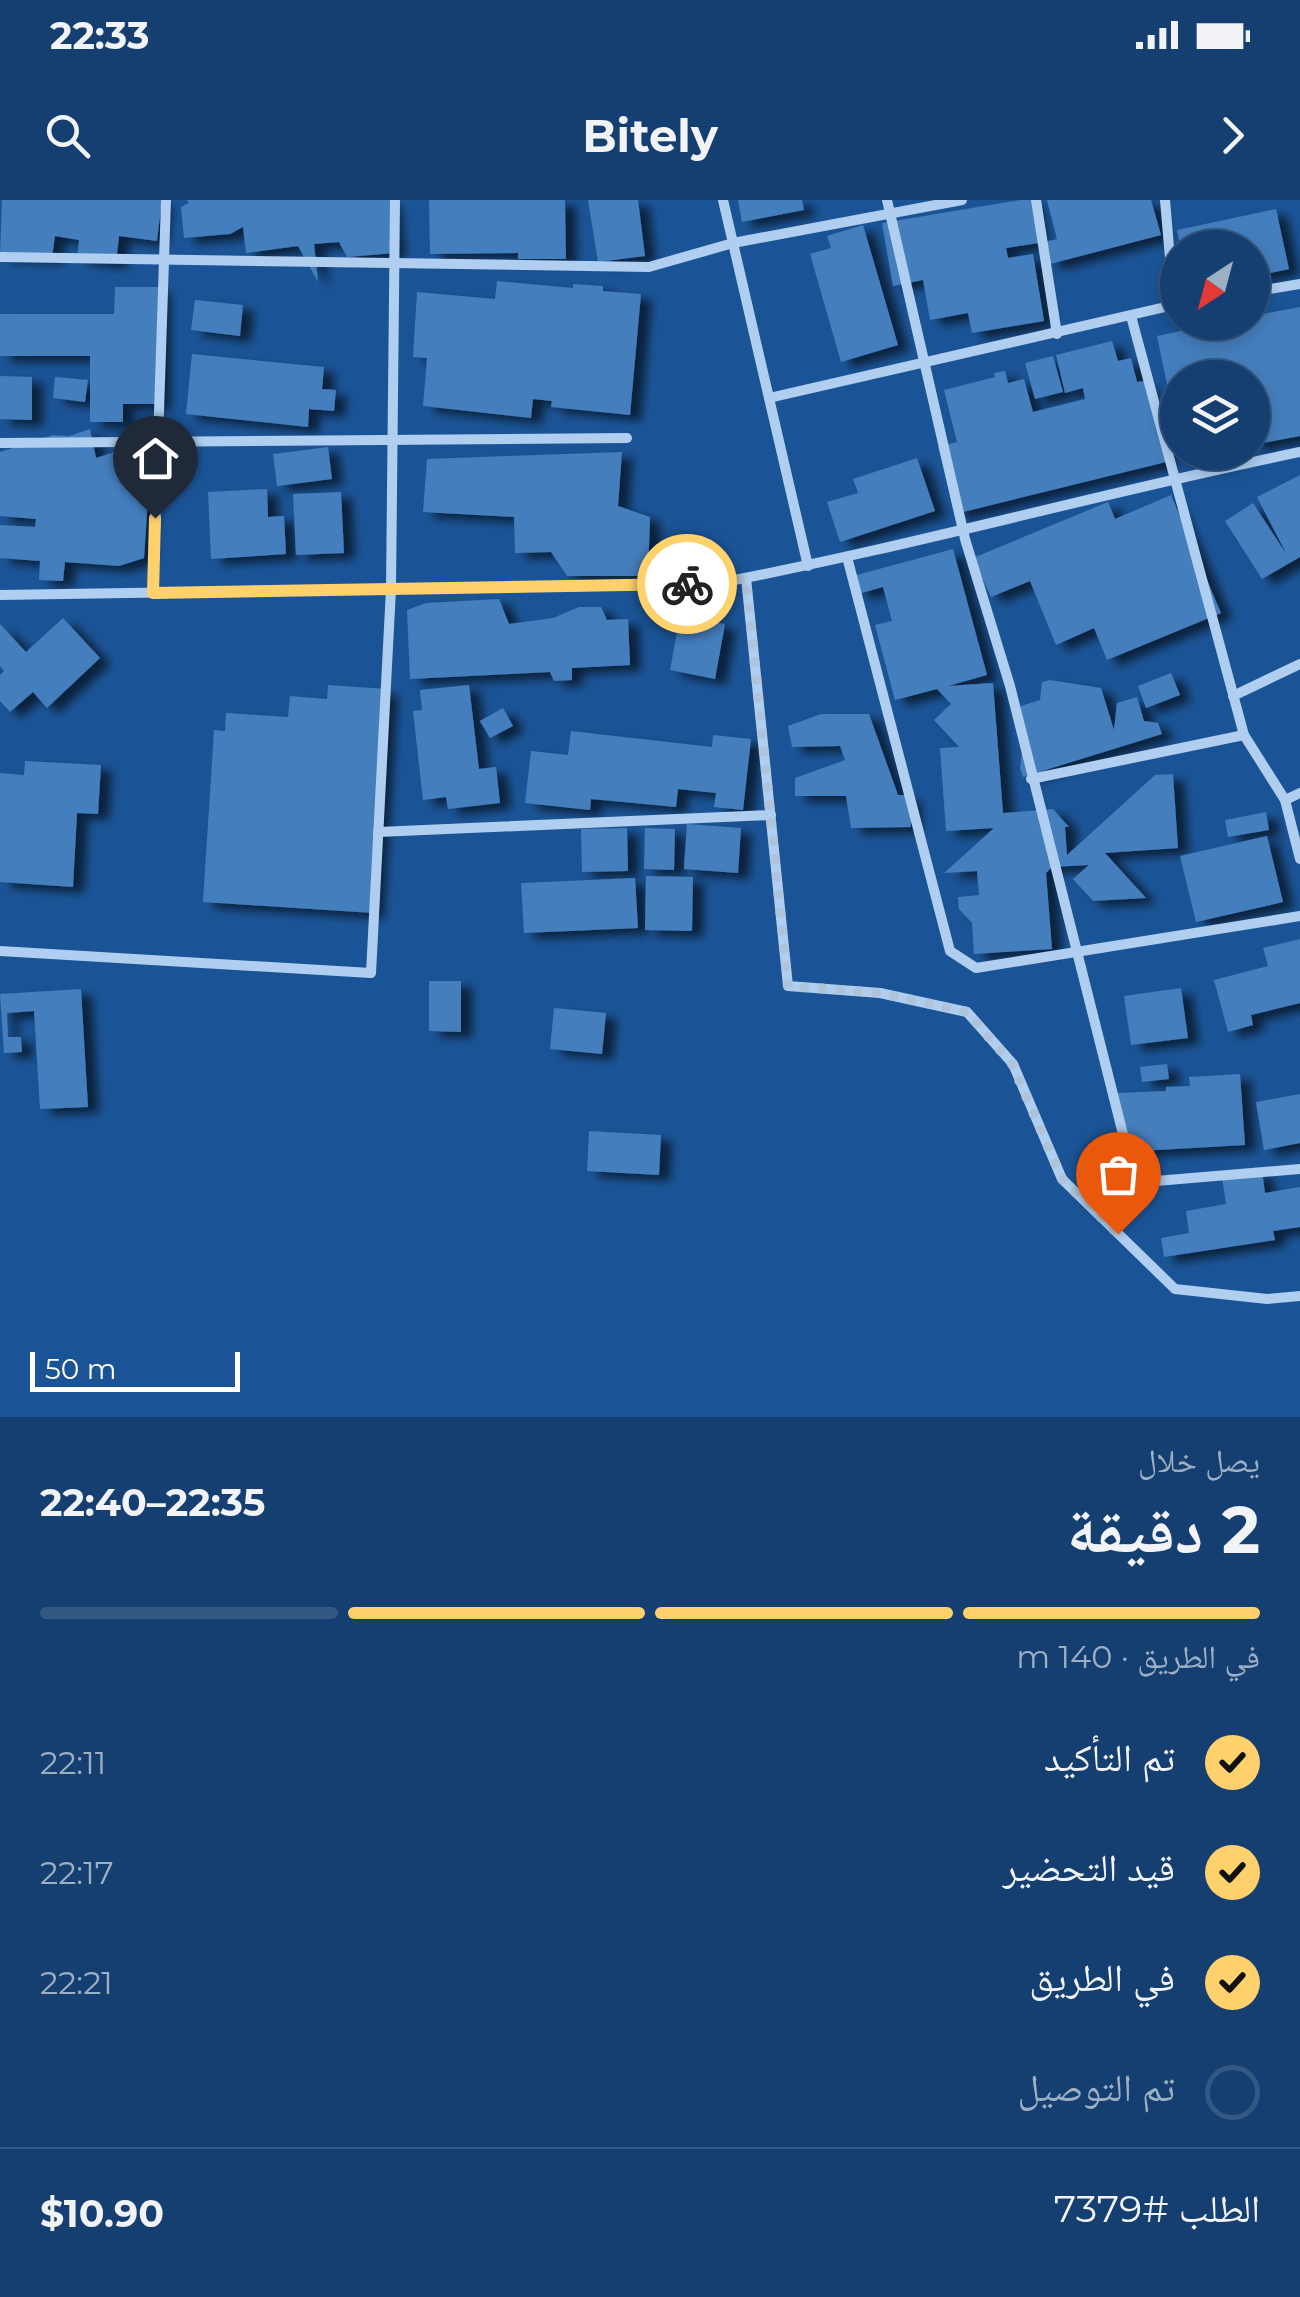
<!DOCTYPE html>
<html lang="ar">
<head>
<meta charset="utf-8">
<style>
  body { margin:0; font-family:Montserrat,"Noto Naskh Arabic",sans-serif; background:#214a78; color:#f1f3f6; direction:rtl; height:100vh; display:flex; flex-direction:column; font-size:38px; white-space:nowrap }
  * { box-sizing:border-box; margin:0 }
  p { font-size:32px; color:#9dafc3 }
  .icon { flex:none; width:55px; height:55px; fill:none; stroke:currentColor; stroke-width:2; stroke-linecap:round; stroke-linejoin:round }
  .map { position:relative; height:1217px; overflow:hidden; direction:ltr }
  .details { display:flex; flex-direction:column; background:#143f70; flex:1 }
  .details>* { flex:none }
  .needle { width:65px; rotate:216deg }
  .fabs { position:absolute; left:1160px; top:30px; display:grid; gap:20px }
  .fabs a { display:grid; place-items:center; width:110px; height:110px; border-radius:50%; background:#143f70; box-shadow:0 5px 15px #0003,0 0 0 2px #335883; font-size:50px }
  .scale { position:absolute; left:30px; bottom:25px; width:210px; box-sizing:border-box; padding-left:10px; border:5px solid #fff; border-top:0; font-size:28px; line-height:35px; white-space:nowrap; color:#fff; -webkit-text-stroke:8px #1b5496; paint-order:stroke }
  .pin { position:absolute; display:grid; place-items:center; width:85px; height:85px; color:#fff; margin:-102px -42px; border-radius:50% 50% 50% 0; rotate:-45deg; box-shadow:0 0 10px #0007 }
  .pin .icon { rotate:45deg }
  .courier { position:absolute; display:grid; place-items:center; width:100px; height:100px; margin:-50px; border:8px solid #ffd16d; border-radius:50%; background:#fff; color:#222; box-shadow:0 2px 12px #0007 }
  .overview em { font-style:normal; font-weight:700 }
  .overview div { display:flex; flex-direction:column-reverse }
  .overview { display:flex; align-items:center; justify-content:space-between; height:170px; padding:0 40px }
  h1 { font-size:65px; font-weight:700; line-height:75px }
  .bar { display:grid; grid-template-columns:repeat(4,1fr); gap:15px 10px; align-content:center; height:120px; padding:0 40px }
  .bar i { height:12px; border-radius:8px; background:#335883 }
  .bar .active { background:#ffd16d }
  .bar p { grid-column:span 4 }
  .line { display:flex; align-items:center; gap:25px; padding:0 40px; border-top:2px solid #335883 }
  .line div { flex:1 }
  ol { padding:0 40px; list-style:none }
  li { display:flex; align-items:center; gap:30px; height:110px }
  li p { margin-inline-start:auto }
  li .icon { padding:10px; border-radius:50%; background:#ffd16d; color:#111; stroke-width:4 }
  li:last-child { color:#9dafc3 }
  li i { width:55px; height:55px; border:5px solid #335883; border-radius:50% }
  .status { display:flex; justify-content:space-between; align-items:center; height:70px; padding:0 50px; background:#143f70; direction:ltr }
  .status svg { height:28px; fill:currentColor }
  header { display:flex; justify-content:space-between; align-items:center; height:130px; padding:0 40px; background:#143f70; font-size:45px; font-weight:700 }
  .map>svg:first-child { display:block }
  .building { fill:#447ebc; filter:url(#shadow) }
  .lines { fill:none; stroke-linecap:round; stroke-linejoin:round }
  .street { stroke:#afcef0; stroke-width:10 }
  .done { stroke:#afc3da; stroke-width:10; stroke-dasharray:0 18 }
  .route { stroke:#ffd16d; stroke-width:12 }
</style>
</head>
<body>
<div class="status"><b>22:33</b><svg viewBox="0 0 49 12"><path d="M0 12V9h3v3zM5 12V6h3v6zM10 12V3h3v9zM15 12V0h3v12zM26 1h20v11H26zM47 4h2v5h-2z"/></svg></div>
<header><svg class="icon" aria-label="forward" viewBox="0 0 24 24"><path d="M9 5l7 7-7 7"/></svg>Bitely<svg class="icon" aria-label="search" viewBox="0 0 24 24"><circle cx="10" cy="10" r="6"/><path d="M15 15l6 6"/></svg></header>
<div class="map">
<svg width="1300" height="1217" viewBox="0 0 1300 1217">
  <defs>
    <filter id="shadow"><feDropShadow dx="11" dy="6" stdDeviation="5" flood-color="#0009"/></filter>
  </defs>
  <rect width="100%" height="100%" fill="#1b5496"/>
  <g class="building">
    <path d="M2,0h160l-5,41 -38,-5 -3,27 -39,-5 2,-18 -24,-4 -3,22 -52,-2z"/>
    <path d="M187,0h203l5,53 -48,4 -8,-15 -25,2 4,38 -20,-36 -52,7 -3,-26 -13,7 -46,4 -3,-31 8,-4z"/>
    <path d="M429,0h136l1,59h-48v-6l-88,1z"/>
    <path d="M588,0h50l7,56 -47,6z"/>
    <path d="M738,0h64l2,10 -62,12z"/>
    <path d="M1020,0h12l7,43 -33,5 2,10 25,-4 11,67 -72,12 -4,-20 -38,7 -7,-40 -30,6 -11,-63z"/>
    <path d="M1047,0h104l10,35 -111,29 -6,-22 13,-3z"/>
    <path d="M1276,9l13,60 -37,8v-29h-71l-4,-18z"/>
    <path d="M863,25l35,120 -57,17 -31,-108 21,-6 -4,-12z"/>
    <path d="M497,81l76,7v-4l30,2v5l38,3 -11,121 -79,-8 1,-6 -19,-2 -2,19 -108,-12 4,-48 -14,-1 4,-65 78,7z"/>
    <path d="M115,87h45v117h-37v18h-33v-66h-90v-42h114z"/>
    <path d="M195,100l48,5 -3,31 -49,-6z"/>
    <path d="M1300,107v129l-48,9v-67h-74v24l-7,2 -14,-68 65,-14h30v-6z"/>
    <path d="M1112,141l6,20 13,-3 6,24 8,-1 21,81 -211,52 -17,-67 19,-5 -13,-52 51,-13 -1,-4 11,-2 3,12 16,-4 9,33 52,-13 -2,-11 -18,5 -9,-38z"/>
    <path d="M192,154l132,13 -2,22 14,1 -2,21 -25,-2 -1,18 -122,-13z"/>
    <path d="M1053,156l10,36 -28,7 -10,-36z"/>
    <path d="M0,176l32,1v43l-32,-1z"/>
    <path d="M55,177l33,3 -3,22 -32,-4z"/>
    <path d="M90,229l6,29 41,-13 12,38 -5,75 -25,8 -54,-4 -2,19 -24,-1 1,-19 -40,-3v-33l35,2 1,-8 -36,-3v-64l53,-17 16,1z"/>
    <path d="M328,247l4,32 -55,7 -4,-32z"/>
    <path d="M622,252l-4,54 32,11 -2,59h-81l-16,-24 -36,1 -1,-36 -91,-5 4,-53z"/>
    <path d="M917,258l18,53 -95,31 -13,-40 31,-9 -5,-14z"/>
    <path d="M1300,275v82l-38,22 -37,-58 28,-18 34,52 -30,-58z"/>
    <path d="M267,289l1,28 16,-1 2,38 -75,5 -3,-67z"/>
    <path d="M341,292l3,61 -48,2 -3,-61z"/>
    <path d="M1171,295l50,118 -114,47 -13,-32 -38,17 -26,-64 -39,16 -18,-39 135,-56 7,17z"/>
    <path d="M953,349l34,126 -39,11 45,-3 10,130 50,-4 16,18h-4l2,28 88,-80 18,-1 5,74 -73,5 41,45 -53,3 -20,-22 16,-14 -37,2 -6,6 6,76 -78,5 -2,-31 -13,-14 -1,-12 21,-2 -2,-24 -33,2 50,-45 -48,3 -6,-83 19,-1 -25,-27 17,-16 -14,-15 -42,11 -20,-75 17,-4 -9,-34 -25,7 -5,-18z"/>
    <path d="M499,399l10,25 44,-6 26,-11h22l6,13 21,-1 2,46 -58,3v12l-18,1 -4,-9 -140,7 -3,-69 19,-7z"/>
    <path d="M680,416l45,8 -10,55 -45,-9z"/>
    <path d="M63,418l37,40 -53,50 -14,-16 -23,20 -10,-11v-26l4,-4 -4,-5v-42l26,28z"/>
    <path d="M1171,473l9,22 -34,13 -8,-22z"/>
    <path d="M1050,480l51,8 13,42 3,-27 20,-6 7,24 14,2 4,11 -139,43 -3,-9 4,-34h-6l3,-28 19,-6 2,-18z"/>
    <path d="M328,485l59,4 -14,224 -170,-11 11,-172 11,1 1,-18 62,4 2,-21 37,3z"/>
    <path d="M469,485l10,84 17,-2 4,36 -52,6 -2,-12 -23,3 -10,-89 9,-1 -2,-20z"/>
    <path d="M503,508l10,18 -23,12 -10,-17z"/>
    <path d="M821,514h48l29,81h12l1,32 -60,1 -5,-32h-51v-18l50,-18 -5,-14 -48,1 -4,-21z"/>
    <path d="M571,531l141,16 1,-12 38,4 -8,71 -29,-3 2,-14 -38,-4 -2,18 -85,-8 -1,11 -65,-7 6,-52 37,4z"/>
    <path d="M25,561l76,4 -3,49 -21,-1 -4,74 -73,-5v-109l24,2z"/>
    <path d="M1266,612l3,18 -41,7 -3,-17z"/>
    <path d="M687,624l54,4 -3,45 -54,-4z"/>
    <path d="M627,628l1,43 -46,1 -1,-43z"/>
    <path d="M645,628l30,1 -1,41 -30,-1z"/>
    <path d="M1267,636l16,66 -87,20 -16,-66z"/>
    <path d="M646,676l47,1 -1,54 -47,-1z"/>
    <path d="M635,678l3,50 -114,5 -3,-50z"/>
    <path d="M1300,739v64l-49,12 2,10 -25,7 -14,-52 54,-14 -5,-18z"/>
    <path d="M429,781h32v51l-32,-1z"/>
    <path d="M1181,788l7,50 -57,7 -7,-49z"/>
    <path d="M81,789l7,118 -48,2 -6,-98 -27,2 1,24h13l1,15 -18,1 -4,-59z"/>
    <path d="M554,808l52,5 -4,41 -52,-5z"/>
    <path d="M1167,864l2,15 -27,3 -2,-15z"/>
    <path d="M1240,874l5,71 -122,7 -6,-59 49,-2v-4l24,-1 -1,-9z"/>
    <path d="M1300,894v49l-36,7 -8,-48z"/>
    <path d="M589,931l72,4 -2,40 -72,-4z"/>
    <path d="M1262,971l3,22 35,-6v40l-27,4 2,9 -111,17 -3,-19 28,-5 -3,-22 40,-7 -4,-27z"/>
  </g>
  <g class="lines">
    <g class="street">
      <path d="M723,0l85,366"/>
      <path d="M887,0l78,339 45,147 117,464 15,26 14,5 144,-12"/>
      <path d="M1036,0l21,134"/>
      <path d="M0,57l649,10 84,-24 229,-43"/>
      <path d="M1252,92l48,-8"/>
      <path d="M1131,116l113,419 41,65 15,59"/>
      <path d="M769,198l405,-93 -9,-105"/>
      <path d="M0,243l627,-5"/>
      <path d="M847,357l103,394 26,17 324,-52"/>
      <path d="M746,378l42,408 92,7 87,19 46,52 49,115 113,110 92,10 33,-3"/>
      <path d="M153,393l13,-393"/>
      <path d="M0,395l714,-11c196,-37 390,-92 586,-132"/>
      <path d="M1233,496l67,-32"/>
      <path d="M1031,579l213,-44"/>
      <path d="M1285,600l15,-7"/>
      <path d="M378,632l393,-17"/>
      <path d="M0,751l371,22 20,-384 4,-389"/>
    </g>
  </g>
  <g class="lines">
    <path class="done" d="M687,384h27l32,-6 42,408 92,7 87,19 45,52 50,115 56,55"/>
    <path class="route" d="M155,318l-2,75 534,-9"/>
  </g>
</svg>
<div class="fabs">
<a><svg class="needle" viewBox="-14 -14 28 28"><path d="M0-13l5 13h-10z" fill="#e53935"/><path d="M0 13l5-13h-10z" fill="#9dafc3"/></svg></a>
<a><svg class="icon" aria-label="layers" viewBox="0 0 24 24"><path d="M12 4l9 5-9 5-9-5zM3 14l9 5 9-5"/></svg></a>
</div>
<div class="scale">50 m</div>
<div class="pin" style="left:1118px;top:1034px;background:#ea580c"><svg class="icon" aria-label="bag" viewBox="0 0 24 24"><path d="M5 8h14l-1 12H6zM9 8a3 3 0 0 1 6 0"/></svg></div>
<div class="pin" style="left:155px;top:318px;background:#1f2937"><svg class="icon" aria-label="home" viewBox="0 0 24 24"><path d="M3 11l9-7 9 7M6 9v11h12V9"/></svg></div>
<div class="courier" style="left:687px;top:384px"><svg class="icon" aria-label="bike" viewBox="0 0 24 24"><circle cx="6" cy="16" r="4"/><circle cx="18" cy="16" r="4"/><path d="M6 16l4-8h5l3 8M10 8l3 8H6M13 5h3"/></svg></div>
</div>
<section class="details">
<div class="overview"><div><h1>2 دقيقة</h1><p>يصل خلال</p></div><em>22:35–22:40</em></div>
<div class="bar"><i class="active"></i><i class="active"></i><i class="active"></i><i></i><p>في الطريق · 140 m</p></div>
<ol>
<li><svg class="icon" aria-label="check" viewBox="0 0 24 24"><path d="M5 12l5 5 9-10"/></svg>تم التأكيد<p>22:11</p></li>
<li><svg class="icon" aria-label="check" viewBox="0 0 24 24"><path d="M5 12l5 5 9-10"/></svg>قيد التحضير<p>22:17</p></li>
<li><svg class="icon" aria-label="check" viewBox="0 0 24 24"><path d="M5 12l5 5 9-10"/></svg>في الطريق<p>22:21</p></li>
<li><i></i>تم التوصيل</li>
</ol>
<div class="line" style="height:130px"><div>الطلب #7379</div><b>$10.90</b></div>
</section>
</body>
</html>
